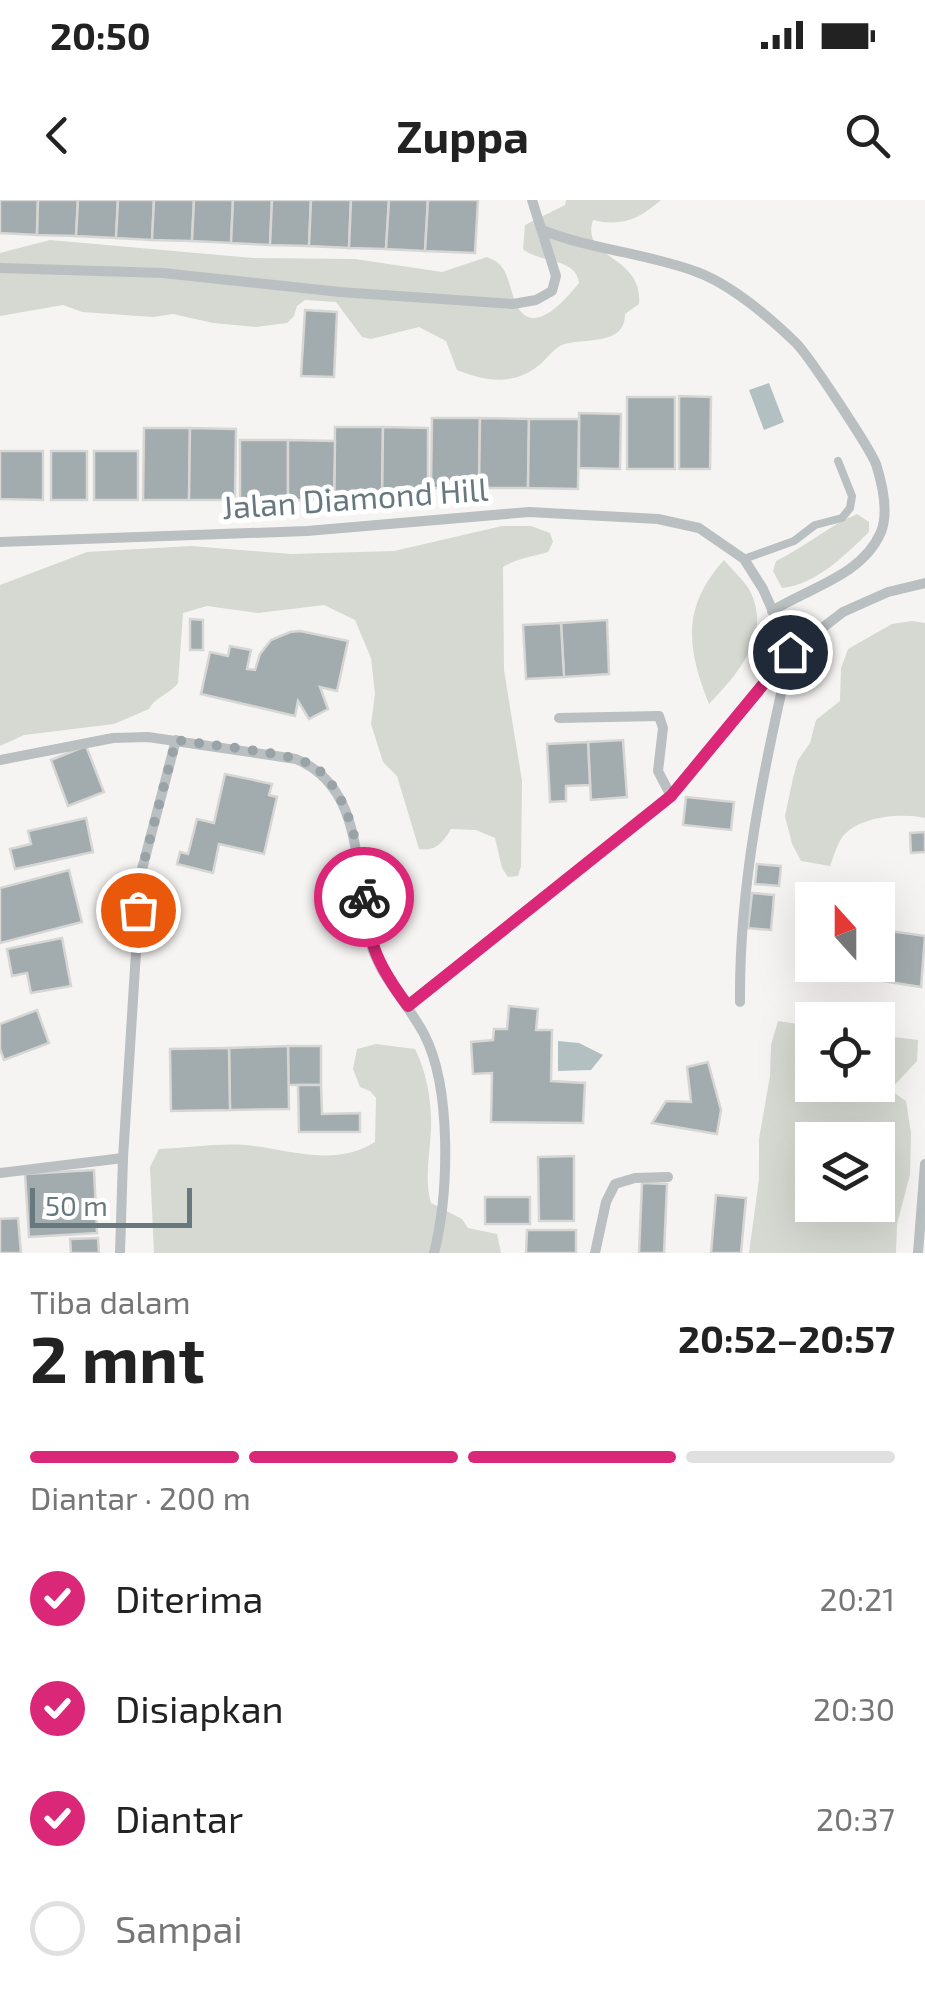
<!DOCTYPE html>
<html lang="id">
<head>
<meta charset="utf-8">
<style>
  body { margin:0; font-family:"Exo 2",sans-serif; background:#f2f2f2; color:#222; height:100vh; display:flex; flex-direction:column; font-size:38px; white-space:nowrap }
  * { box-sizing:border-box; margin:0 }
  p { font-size:32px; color:#767676 }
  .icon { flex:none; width:55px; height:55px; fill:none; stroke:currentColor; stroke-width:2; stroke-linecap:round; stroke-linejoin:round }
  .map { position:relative; height:1053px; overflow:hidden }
  .details { display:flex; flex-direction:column; background:#fff; flex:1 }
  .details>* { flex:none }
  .needle { width:65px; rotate:339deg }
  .buttons { position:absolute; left:795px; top:682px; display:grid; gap:20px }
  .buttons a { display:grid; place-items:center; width:100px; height:100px; border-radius:0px; background:#fff; box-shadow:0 10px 40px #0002; font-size:50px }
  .scale { position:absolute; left:30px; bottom:25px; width:162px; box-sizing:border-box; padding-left:10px; border:5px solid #67787f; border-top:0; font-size:28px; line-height:35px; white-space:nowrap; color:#67787f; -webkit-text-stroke:8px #fff; paint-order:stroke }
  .pin { position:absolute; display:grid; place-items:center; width:85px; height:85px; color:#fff; margin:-42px; border:5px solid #fff; border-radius:50%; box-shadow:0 2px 10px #0007 }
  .courier { position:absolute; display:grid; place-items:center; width:100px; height:100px; margin:-50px; border:8px solid #db2777; border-radius:50%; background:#fff; color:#222; box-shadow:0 2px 12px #0007 }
  .summary em { font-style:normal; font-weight:700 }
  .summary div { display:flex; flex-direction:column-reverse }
  .summary { display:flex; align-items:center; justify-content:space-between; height:170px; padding:0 30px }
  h1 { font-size:65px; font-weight:700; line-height:75px }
  .bar { display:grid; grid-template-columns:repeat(4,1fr); gap:15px 10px; align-content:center; height:120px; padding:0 30px }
  .bar i { height:12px; border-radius:8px; background:#e0e0e0 }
  .bar .current { background:#db2777 }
  .bar p { grid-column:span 4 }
  ol { padding:0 30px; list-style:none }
  li { display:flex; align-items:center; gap:30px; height:110px }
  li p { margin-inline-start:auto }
  li .icon { padding:10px; border-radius:50%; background:#db2777; color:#fff; stroke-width:4 }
  li:last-child { color:#767676 }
  li i { width:55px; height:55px; border:5px solid #e0e0e0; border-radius:50% }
  .status { display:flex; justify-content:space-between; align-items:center; height:70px; padding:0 50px; background:#fff; direction:ltr }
  .status svg { height:28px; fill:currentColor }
  header { display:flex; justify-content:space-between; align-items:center; height:130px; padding:0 30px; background:#fff; font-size:45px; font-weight:700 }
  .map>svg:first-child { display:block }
  .green { fill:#d5d9d1; fill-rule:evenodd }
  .water { fill:#b3c0c2 }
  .building { fill:#a2abae; stroke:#d6d6d4; stroke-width:2.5 }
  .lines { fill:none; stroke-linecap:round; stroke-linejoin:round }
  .lane { stroke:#babfc1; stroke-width:8 }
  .street { stroke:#babfc1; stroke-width:10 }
  .done { stroke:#99a3a7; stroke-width:10; stroke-dasharray:0 18 }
  .route { stroke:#db2777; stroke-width:12 }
  .labels { text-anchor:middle; stroke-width:10; stroke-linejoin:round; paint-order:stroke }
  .street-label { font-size:32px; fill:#67787f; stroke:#fff }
</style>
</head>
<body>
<div class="status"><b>20:50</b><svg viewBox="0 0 49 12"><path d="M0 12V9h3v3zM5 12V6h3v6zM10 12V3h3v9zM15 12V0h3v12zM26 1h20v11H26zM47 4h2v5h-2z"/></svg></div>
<header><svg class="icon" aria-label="back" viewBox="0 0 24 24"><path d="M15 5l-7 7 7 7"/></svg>Zuppa<svg class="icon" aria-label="search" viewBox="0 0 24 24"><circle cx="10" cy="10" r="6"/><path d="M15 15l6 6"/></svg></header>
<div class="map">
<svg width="925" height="1053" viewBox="0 0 925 1053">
  <rect width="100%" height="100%" fill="#f5f4f2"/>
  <g class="green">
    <path d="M566,0h95c-22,19 -39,27 -68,20 -13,40 50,34 46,84l-14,10c0,33 -41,23 -63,31 -9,4 -16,15 -24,21 -25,20 -54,15 -81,4l-11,-29 -27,-14 -48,12 -9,-2 -26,-35 -31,-2 -8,6 -3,10 -7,7 -31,4 -43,-4 -40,-9 -20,3 -71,-5 -19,-7 -63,11v-63l50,-13 203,18 102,1 87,13 45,-15c5,3 11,4 14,9 8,9 10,27 15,38 17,35 50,-5 63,-21 -3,-26 -38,-19 -56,-34l2,-24 40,-20z"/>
    <path d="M857,314l12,8v10c-25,24 -52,52 -87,56l-9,-17 3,-10c29,-14 51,-34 81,-47z"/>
    <path d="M502,326h29l19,7 3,9 -5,10c-16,5 -31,6 -45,15l1,103 18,111 -1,85 -3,10 -10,1 -6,-9 -7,-30 -19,-8 -25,-1c-8,13 -15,23 -32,20l-22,-73 -14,-14 -12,-38 4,-30 -4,-36 -16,-38 -31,-15 -66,8 -51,-7 -24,7 -5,70c-9,12 -22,13 -29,26l-35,15 -90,11 -24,11v-161l87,-33 104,-6 100,8 103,-3z"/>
    <path d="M724,360c8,10 20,20 26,31 22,44 -12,83 -41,113 -22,-56 -28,-96 15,-144z"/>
    <path d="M912,421l13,2v195c-24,-5 -63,-2 -81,17 -7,8 -10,21 -14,31l-29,-5 -9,-17 -7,-28 8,-38 5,-18 12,-17 6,-23 24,-19 1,-33 7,-19 44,-25z"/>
    <path d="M778,821l34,5v59h66v-50l40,5 -1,21 -27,29 16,11 5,32 -1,42 -13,49 -1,29h-147l10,-74v-40l11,-63 1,-31zM812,940h66v65h-66z"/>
    <path d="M376,844l39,5c12,23 17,55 16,80 -1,25 -7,50 0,74l31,16 6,9 29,6 4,19h-347l-4,-86 9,-18c28,-1 58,-6 87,-4 44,4 88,23 129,-3l1,-44 -6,-7 -10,-4 -7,-18 4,-20z"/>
  </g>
  <g class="water">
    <path d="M769,183l15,39 -20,8 -15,-40z"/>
    <path d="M558,841l21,2 24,12 -12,15 -33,1z"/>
  </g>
  <g class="building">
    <path d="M0,0h38l-1,35 -37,-2z"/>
    <path d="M38,0h40l-2,36 -39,-1z"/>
    <path d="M78,0h40l-2,38 -40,-2z"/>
    <path d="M118,0h36l-2,40 -36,-2z"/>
    <path d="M154,0h40l-2,41 -40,-1z"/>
    <path d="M194,0h39l-2,43 -39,-2z"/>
    <path d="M233,0h39l-2,45 -39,-2z"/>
    <path d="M272,0h39l-2,46 -39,-1z"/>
    <path d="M311,0h40l-2,48 -40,-2z"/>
    <path d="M351,0h38l-3,49 -37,-1z"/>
    <path d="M389,0h39l-3,51 -39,-2z"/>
    <path d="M428,0h50l-3,53 -50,-2z"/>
    <path d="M305,110l32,2 -3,65 -33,-1z"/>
    <path d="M679,196l32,1 -1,72h-31z"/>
    <rect x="627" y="197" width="48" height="72"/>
    <path d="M579,213l42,1 -1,55 -41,-1z"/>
    <path d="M432,218h48l-1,70h-48z"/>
    <path d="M480,218l49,1 -1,69h-49z"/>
    <path d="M529,219h50l-1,70 -50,-1z"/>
    <path d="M335,227h48l-1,74h-48z"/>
    <path d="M383,227l45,1v73h-46z"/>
    <path d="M144,228h46l-1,72h-46z"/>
    <path d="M190,228l46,1 -1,71h-46z"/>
    <rect x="240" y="240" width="48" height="60"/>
    <path d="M288,240l47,1 -1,60 -46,-1z"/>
    <path d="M0,251h43v49l-43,-1z"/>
    <rect x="51" y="251" width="36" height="49"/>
    <rect x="94" y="251" width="44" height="49"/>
    <path d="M190,419l13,1v30h-13z"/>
    <path d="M607,420l2,54 -45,3 -3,-54z"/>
    <path d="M561,423l3,54 -38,2 -3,-54z"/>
    <path d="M300,431l48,10 -11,50 -17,-4 8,22 -19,10 -11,-18 -3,15 -94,-22 9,-42 18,4 2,-10 21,4 -4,19 8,1 5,-16 11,-14 19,-8z"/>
    <path d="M623,540l4,57 -36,3 -3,-58z"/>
    <path d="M588,542l2,43 -24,1v15l-16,1 -3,-58z"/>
    <path d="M86,546l18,46 -36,14 -17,-46z"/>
    <path d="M225,574l47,10 -3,11 8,2 -13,57 -45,-10 -6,29 -36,-9 3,-12 8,2 9,-35 17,4z"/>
    <path d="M686,597l48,5 -3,28 -48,-5z"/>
    <path d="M86,618l7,34 -78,17 -5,-20 21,-5 -3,-13z"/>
    <path d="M925,632v20l-14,1 -1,-20z"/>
    <path d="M757,664l24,2 -2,20 -24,-2z"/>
    <path d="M69,670l13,52 -82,21v-55z"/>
    <path d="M752,693l22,2 -3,35 -23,-2z"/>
    <path d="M883,730l42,6 -4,51 -45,-7z"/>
    <path d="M62,738l9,48 -40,7 -4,-20 -15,3 -5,-27z"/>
    <path d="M509,806l29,3 -2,21h16l-1,51 34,2 -2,40 -92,-1 1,-49 -19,1 -2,-32 22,-2 1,-11h13z"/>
    <path d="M37,810l12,33 -45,17 -4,-11v-25z"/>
    <rect x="288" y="846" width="33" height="39"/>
    <path d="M288,846l1,63 -59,1 -1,-62z"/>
    <path d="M229,848l1,62 -59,1 -1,-62z"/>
    <path d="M708,862l13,48 -4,24 -65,-11 14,-22 25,1 -4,-35z"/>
    <path d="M298,885h23l1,29 38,-1v19h-61z"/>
    <path d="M574,956v65h-35l-1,-64z"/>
    <path d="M94,970l3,63 -68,4 -4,-63z"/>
    <path d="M642,983l25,1 -3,69h-25z"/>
    <path d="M716,995l30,3 -5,55h-30z"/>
    <rect x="485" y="997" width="45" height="27"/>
    <path d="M18,1018l3,35h-21v-34z"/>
    <path d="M527,1030h49v23h-50z"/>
    <path d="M98,1038l1,15h-28l-1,-14z"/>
  </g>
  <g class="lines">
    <path class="lane" d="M744,359l50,-18 21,-16 27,-7 8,-10 2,-12 -14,-35"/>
    <g class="street">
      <path d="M542,30c50,20 104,23 155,42 35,13 72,45 99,71 13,13 73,104 80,121 6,19 13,48 5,68 -19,44 -71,55 -109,79"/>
      <path d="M0,68l163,5 177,19 173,12 23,-4 16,-9 4,-15 -24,-76"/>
      <path d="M0,342l307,-11 222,-19 129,7 41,9 45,31 19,30 28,63"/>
      <path d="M559,518l100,-2 4,12 -5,43 13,25"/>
      <path d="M0,560l113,-22 35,-1 148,22c72,30 57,121 74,182 9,35 37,61 54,93 28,54 25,160 10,219"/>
      <path d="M740,802c-1,-117 23,-230 49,-344"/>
      <path d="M407,806l264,-210 120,-144 52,-40 45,-20 37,-9"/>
      <path d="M0,973l123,-15"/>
      <path d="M120,1053l3,-95 18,-285 35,-133"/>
      <path d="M595,1053l11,-51 9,-18 20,-6 33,-1"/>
      <path d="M918,1053l7,-89"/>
    </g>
  </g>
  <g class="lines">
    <path class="done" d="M138,710l3,-37 35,-133c29,5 118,12 139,27 36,28 45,88 49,130"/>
    <path class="route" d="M364,697c5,49 15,70 44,109l263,-210 119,-144"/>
  </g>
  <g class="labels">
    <g class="street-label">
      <text transform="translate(355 299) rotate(-4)" y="11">Jalan Diamond Hill</text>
    </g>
  </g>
</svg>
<div class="buttons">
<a><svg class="needle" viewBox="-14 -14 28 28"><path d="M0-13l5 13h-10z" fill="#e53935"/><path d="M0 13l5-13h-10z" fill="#767676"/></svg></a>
<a><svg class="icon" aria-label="locate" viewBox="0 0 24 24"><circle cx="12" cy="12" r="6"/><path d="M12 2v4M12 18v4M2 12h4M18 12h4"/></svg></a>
<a><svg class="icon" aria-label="layers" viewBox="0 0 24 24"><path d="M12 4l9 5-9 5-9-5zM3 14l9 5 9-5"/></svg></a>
</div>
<div class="scale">50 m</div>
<div class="pin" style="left:138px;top:710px;background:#ea580c"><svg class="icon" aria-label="bag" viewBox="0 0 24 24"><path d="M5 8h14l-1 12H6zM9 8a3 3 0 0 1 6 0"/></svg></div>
<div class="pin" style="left:790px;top:452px;background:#1f2937"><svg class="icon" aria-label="home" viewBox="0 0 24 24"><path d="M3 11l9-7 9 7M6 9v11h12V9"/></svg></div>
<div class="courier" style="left:364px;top:697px"><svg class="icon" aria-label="bike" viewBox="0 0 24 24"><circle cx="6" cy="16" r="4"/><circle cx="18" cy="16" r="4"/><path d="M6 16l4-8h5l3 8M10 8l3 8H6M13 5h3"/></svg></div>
</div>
<section class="details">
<div class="summary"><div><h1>2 mnt</h1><p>Tiba dalam</p></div><em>20:52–20:57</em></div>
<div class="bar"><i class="current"></i><i class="current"></i><i class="current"></i><i></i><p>Diantar · 200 m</p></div>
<ol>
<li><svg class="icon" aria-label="check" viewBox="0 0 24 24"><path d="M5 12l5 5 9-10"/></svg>Diterima<p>20:21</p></li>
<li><svg class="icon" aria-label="check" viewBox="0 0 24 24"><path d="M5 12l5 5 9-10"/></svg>Disiapkan<p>20:30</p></li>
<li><svg class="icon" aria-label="check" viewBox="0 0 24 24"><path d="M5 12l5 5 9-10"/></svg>Diantar<p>20:37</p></li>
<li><i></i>Sampai</li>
</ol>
</section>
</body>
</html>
